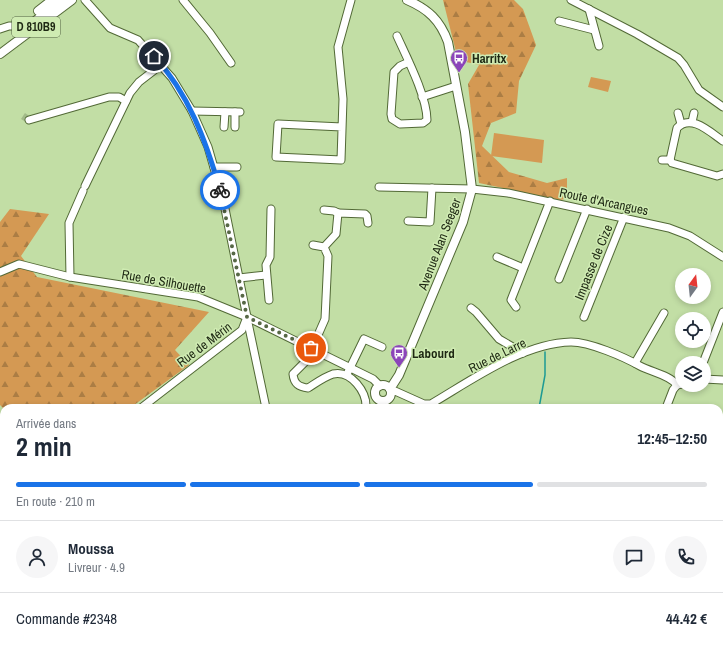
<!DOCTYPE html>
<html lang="fr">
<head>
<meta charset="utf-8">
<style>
  body { margin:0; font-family:"Archivo Narrow",sans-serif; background:#f6f6f7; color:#1f2937; height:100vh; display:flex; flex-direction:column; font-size:15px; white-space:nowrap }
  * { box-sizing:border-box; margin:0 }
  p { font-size:13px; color:#747a83 }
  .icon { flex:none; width:22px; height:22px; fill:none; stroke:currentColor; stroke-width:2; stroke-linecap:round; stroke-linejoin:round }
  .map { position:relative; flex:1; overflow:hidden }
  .sheet { position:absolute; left:0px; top:404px; width:723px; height:248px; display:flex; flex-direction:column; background:#fff; border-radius:12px 12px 0 0; box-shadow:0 2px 6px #0003 }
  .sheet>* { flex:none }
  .needle { width:26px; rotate:15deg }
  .tools { position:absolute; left:675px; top:268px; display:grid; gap:8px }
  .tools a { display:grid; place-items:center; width:36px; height:36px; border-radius:50%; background:#fff; box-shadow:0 2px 6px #0003; font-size:20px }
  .pin { position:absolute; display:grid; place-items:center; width:34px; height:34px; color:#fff; margin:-17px; border:2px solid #fff; border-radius:50%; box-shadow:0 1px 4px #0007 }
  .courier { position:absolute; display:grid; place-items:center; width:40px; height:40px; margin:-20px; border:3px solid #1a73e8; border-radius:50%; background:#fff; color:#222; box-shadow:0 1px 5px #0007 }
  .headline em { font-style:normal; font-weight:800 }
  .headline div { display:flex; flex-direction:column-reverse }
  .headline { display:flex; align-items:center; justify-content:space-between; height:68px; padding:0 16px }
  h1 { font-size:26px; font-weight:800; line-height:30px }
  .bar { display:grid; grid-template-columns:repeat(4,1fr); gap:6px 4px; align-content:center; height:48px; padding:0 16px }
  .bar i { height:5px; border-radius:3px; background:#e0e1e3 }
  .bar .selected { background:#1a73e8 }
  .bar p { grid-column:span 4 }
  .line { display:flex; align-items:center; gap:10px; padding:0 16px; border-top:1px solid #e0e1e3 }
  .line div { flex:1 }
  .round { display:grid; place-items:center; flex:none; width:42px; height:42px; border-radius:21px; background:#f6f6f7 }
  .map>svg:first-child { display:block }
  .green { fill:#d49953 }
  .forest { fill:url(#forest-firs) }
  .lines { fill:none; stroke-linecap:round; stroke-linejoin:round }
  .stream { stroke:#1d9a94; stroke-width:1.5 }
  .minor-tunnel { stroke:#a1ba88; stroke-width:7; stroke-dasharray:7 3.5; stroke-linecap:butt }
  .minor-casing { stroke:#526936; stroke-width:9 }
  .major-casing { stroke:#526936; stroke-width:10 }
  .minor { stroke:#fff; stroke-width:7 }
  .major { stroke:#fff; stroke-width:8 }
  .done { stroke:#576846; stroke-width:4; stroke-dasharray:0 7.2 }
  .route { stroke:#1a73e8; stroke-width:5 }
  .labels { text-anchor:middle; stroke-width:3; stroke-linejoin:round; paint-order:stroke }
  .shield { fill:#cfebb2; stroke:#536243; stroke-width:1 }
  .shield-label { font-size:12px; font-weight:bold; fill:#1e2813 }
  .poi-label { font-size:13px; font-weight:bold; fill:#1e2813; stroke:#cfebb2; text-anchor:start }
  .street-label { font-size:13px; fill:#1e2813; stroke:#cfebb2 }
</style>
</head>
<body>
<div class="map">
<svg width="723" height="652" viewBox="0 0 723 652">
  <defs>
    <pattern id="forest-firs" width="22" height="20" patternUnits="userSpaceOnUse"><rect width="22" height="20" fill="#d49953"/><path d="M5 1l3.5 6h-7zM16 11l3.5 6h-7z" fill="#ab7d44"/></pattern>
  </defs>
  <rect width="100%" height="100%" fill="#c2dea5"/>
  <g class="green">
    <path d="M591,77l20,4 -3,11 -20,-5z"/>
    <path d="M494,133l50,7 -2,23 -51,-7z"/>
  </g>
  <g class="forest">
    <path d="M443,0h71l9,9 13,36 -17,36 -3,32 -25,10 -9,23 27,26 38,11 20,-5v17l-2,4 -5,1 -81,-17 -11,-99 11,-19 -21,-5z"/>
    <path d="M10,209l39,5 -28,42 16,21 172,35 -34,38 14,15 -59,43 -126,1 -4,-4v-183z"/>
    <path d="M4,575v73h100l-2,4h-102v-70z"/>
    <path d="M723,585v67h-19l-2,-4h17v-61z"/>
    <rect x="421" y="648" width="57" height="4"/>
  </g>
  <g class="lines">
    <path class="stream" d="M539,408l6,-33v-23"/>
    <path class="minor-tunnel" d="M23,116l6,4"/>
    <g class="minor-casing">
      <g id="minor">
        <path d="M85,0l25,28 28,12 34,38 20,33 16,36 15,52 24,118 -5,13 -101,78"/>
        <path d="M183,0l27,33 21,30"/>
        <path d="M571,0l66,34 41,24 6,7 15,25 24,17"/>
        <path d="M589,9l10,37"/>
        <path d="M559,21l35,9"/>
        <path d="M0,29l9,-3h15"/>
        <path d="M397,36c10,22 30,61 30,84l-4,3 -23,1 -8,-5 -1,-5 3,-42 6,-6 9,-4"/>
        <path d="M422,97l34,-11"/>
        <path d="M192,111l48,1"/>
        <path d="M678,113l3,11"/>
        <path d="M29,120l80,-23h10l7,4"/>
        <path d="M692,122l2,-9"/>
        <path d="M224,127l1,-15"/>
        <path d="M235,127v-15"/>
        <path d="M342,127l-64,-3 -2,33 65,3 2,-61 -5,-52 13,-47"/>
        <path d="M662,160h8l2,3 45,13 6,-2"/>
        <path d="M670,160l7,-32c14,-15 34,5 46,13"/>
        <path d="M214,167h23"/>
        <path d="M85,186l45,-93 9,-11 22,-17"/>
        <path d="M379,187l93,2 36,4 161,35 21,8 33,21"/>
        <path d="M324,210l10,1 4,2"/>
        <path d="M408,221l22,1 2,-34"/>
        <path d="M313,245l11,2 4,9 -3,63 -18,41 -14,14c1,10 6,13 15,14 8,-5 16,-11 25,-14 18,-4 34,18 33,34"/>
        <path d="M324,247l12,-13 2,-21 27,1 2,2 1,7"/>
        <path d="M497,257l26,11"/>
        <path d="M0,272l19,-8 51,13 128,20 49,20 126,62 7,7"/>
        <path d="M70,277l-1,-54 14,-32"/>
        <path d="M239,278l27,-3"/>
        <path d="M559,279l28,-70"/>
        <path d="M269,300l-3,-35 4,-8 1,-48"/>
        <path d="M516,307l-5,-7 39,-99"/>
        <path d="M471,308l5,4 23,27 24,14"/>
        <path d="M584,317l40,-100"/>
        <path d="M247,318l19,90"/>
        <path d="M635,363l29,-50"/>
        <path d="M703,363l20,-51"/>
        <path d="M348,372l16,-33 18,8"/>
        <path d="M704,379l19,1"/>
        <path d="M391,392l4,-1 29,13h7c41,-24 92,-61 140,-62 19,0 53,15 69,24 11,6 30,9 37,19l5,-1"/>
        <path d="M666,408l7,-18 4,-5"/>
        <path d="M627,652l1,-4"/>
      </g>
    </g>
    <g class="major-casing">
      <g id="major">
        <path d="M38,11l14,-11"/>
        <path d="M24,30l37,-30"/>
        <path d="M0,54l72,-54"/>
        <circle cx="383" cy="393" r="8"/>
        <path d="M390,389l9,-14 64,-153 9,-33 -7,-57 -17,-90c-8,-22 -20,-33 -41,-42"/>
        <path d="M295,652l1,-4"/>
      </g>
    </g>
    <use href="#minor" class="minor"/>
    <use href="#major" class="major"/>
  </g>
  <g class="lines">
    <path class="done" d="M220,190l27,127 64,31"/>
    <path class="route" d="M154,56c35,38 52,85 66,134"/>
  </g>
  <defs>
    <g id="bus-pin" transform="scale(0.9)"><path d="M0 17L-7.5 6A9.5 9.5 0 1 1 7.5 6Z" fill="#8b45b9" stroke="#cfebb2"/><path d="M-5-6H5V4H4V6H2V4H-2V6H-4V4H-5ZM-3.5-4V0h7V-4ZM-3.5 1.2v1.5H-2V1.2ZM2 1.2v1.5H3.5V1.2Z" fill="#fff"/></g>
  </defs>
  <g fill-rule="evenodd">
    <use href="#bus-pin" x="459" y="58"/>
    <use href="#bus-pin" x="399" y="353"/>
  </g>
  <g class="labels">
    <rect class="shield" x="12" y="17" width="48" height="20" rx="3"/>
    <g class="shield-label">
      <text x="36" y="31">D 810B9</text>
    </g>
    <g class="poi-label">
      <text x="472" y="63">Harritx</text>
      <text x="412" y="358">Labourd</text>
    </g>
    <g class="street-label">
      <text transform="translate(604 201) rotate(12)" y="5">Route d'Arcangues</text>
      <text transform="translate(439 244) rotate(-69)" y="5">Avenue Alan Seeger</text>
      <text transform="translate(593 262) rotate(-68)" y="5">Impasse de Cize</text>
      <text transform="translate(164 281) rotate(10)" y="5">Rue de Silhouette</text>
      <text transform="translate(204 344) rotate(-37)" y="5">Rue de Mérin</text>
      <text transform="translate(497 355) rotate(-26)" y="5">Rue de Larre</text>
    </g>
  </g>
</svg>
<div class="tools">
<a><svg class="needle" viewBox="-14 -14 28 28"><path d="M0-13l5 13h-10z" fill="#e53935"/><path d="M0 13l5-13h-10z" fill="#747a83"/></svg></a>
<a><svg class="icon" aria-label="locate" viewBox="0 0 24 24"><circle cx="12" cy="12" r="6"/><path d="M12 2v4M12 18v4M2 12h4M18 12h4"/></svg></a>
<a><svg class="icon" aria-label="layers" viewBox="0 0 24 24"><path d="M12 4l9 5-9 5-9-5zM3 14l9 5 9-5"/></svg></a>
</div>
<div class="pin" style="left:311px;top:348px;background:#ea580c"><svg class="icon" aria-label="bag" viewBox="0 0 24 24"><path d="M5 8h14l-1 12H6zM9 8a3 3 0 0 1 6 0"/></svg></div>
<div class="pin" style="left:154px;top:56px;background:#1f2937"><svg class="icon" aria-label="home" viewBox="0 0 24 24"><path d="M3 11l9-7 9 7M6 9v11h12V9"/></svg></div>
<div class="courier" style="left:220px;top:190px"><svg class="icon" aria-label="bike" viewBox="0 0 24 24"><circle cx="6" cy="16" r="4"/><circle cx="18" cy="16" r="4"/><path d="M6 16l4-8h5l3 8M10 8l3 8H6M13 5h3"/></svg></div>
<section class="sheet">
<div class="headline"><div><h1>2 min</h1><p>Arrivée dans</p></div><em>12:45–12:50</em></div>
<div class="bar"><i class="selected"></i><i class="selected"></i><i class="selected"></i><i></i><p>En route · 210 m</p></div>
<div class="line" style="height:72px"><a class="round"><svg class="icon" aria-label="person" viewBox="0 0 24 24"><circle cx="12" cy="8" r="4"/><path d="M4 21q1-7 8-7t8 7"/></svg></a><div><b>Moussa</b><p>Livreur · 4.9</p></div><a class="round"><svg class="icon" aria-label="chat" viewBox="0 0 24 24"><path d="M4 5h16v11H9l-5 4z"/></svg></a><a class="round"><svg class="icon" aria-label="phone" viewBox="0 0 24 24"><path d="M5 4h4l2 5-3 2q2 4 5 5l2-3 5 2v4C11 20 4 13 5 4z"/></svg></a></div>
<div class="line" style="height:52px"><div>Commande #2348</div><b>44.42 €</b></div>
</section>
</div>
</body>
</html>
